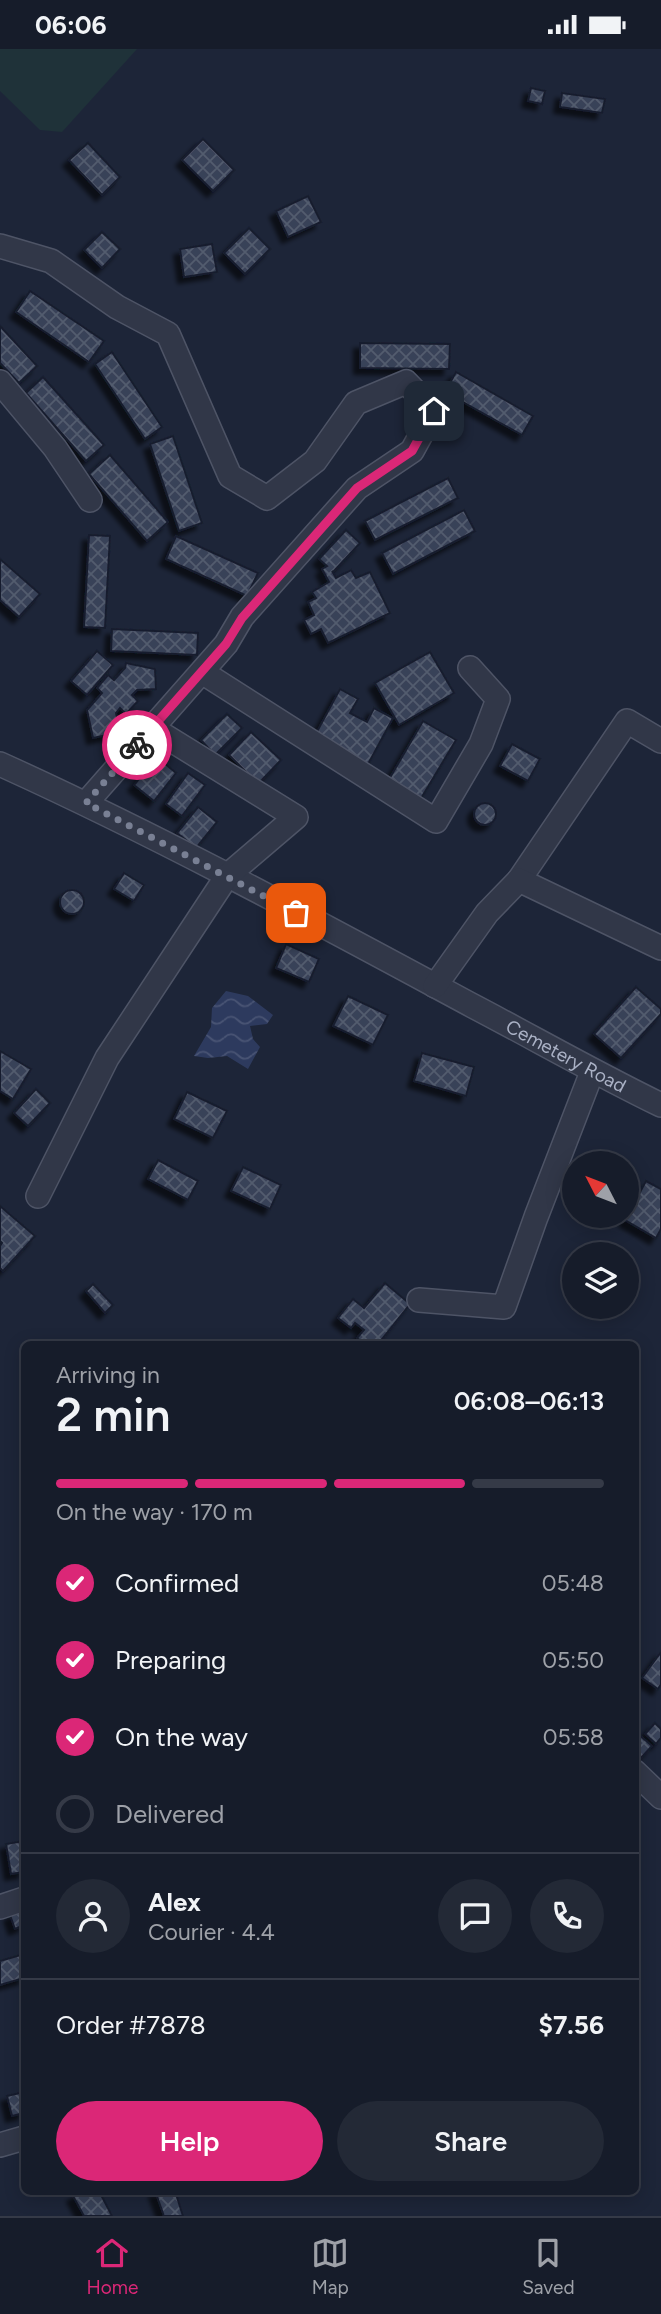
<!DOCTYPE html>
<html lang="en">
<head>
<meta charset="utf-8">
<style>
  body { margin:0; font-family:Figtree,sans-serif; background:#232936; color:#f1f3f6; height:100vh; display:flex; flex-direction:column; font-size:26px; white-space:nowrap }
  * { box-sizing:border-box; margin:0 }
  p { font-size:23px; color:#9ea1a8 }
  .icon { flex:none; width:38px; height:38px; fill:none; stroke:currentColor; stroke-width:2; stroke-linecap:round; stroke-linejoin:round }
  .map { position:relative; flex:1; overflow:hidden }
  .drawer { position:absolute; left:21px; top:1292px; width:618px; height:854px; display:flex; flex-direction:column; background:#161c2a; border-radius:10px; box-shadow:0 4px 18px #0003,0 0 0 2px #353a47 }
  .drawer>* { flex:none }
  .needle { width:46px; rotate:312deg }
  .fabs { position:absolute; left:562px; top:1102px; display:grid; gap:14px }
  .fabs a { display:grid; place-items:center; width:77px; height:77px; border-radius:50%; background:#161c2a; box-shadow:0 4px 18px #0003,0 0 0 2px #353a47; font-size:35px }
  .pin { position:absolute; display:grid; place-items:center; width:60px; height:60px; color:#fff; margin:-30px; border-radius:14px; box-shadow:0 4px 10px #0006 }
  .courier { position:absolute; display:grid; place-items:center; width:70px; height:70px; margin:-35px; border:5px solid #db2777; border-radius:50%; background:#fff; color:#222; box-shadow:0 2px 9px #0007 }
  .head em { font-style:normal; font-weight:600 }
  .head div { display:flex; flex-direction:column-reverse }
  .head { display:flex; align-items:center; justify-content:space-between; height:119px; padding:0 35px }
  h1 { font-size:46px; font-weight:600; line-height:52px }
  .bar { display:grid; grid-template-columns:repeat(4,1fr); gap:10px 7px; align-content:center; height:84px; padding:0 35px }
  .bar i { height:9px; border-radius:5px; background:#353a47 }
  .bar .current { background:#db2777 }
  .bar p { grid-column:span 4 }
  .line { display:flex; align-items:center; gap:18px; padding:0 35px; border-top:2px solid #353a47 }
  .line div { flex:1 }
  .round { display:grid; place-items:center; flex:none; width:74px; height:74px; border-radius:37px; background:#232936 }
  ol { padding:0 35px; list-style:none }
  li { display:flex; align-items:center; gap:21px; height:77px }
  li p { margin-inline-start:auto }
  li .icon { padding:7px; border-radius:50%; background:#db2777; color:#fff; stroke-width:4 }
  li:last-child { color:#9ea1a8 }
  li i { width:38px; height:38px; border:4px solid #353a47; border-radius:50% }
  .button { display:flex; gap:14px; margin-top:auto; padding:14px 35px }
  .button a { flex:1; height:80px; border-radius:42px; background:#db2777; color:#fff; font-size:28px; font-weight:600; line-height:80px; text-align:center }
  .button a+a { background:#232936; color:#f1f3f6 }
  .status { display:flex; justify-content:space-between; align-items:center; height:49px; padding:0 35px; background:#161c2a; direction:ltr }
  .status svg { height:19px; fill:currentColor }
  .tabs { display:flex; justify-content:space-around; align-items:center; height:98px; border-top:2px solid #353a47; background:#161c2a; font-size:19px; color:#9ea1a8 }
  .tabs a { display:grid; justify-items:center; gap:4px }
  .tabs .current { color:#db2777 }
  .map>svg:first-child { display:block }
  .pitch { fill:#1f3239 }
  .water { fill:url(#water-waves) }
  .building { fill:url(#building-cross-hatch); stroke:#191e2e; stroke-width:2; filter:url(#shadow) }
  .lines { fill:none; stroke-linecap:round; stroke-linejoin:round }
  .minor-casing { stroke:#4e5466; stroke-width:26 }
  .minor { stroke:#313748; stroke-width:23 }
  .done { stroke:#798094; stroke-width:7; stroke-dasharray:0 12.6 }
  .route { stroke:#db2777; stroke-width:9 }
  .labels { text-anchor:middle; stroke-width:5; stroke-linejoin:round; paint-order:stroke }
  .street-label { font-size:19px; fill:#aab1c5; stroke:#171c2c }
</style>
</head>
<body>
<div class="status"><b>06:06</b><svg viewBox="0 0 49 12"><path d="M0 12V9h3v3zM5 12V6h3v6zM10 12V3h3v9zM15 12V0h3v12zM26 1h20v11H26zM47 4h2v5h-2z"/></svg></div>
<div class="map">
<svg width="661" height="2167" viewBox="0 0 661 2167">
  <defs>
    <pattern id="water-waves" width="16" height="10" patternUnits="userSpaceOnUse" patternTransform="scale(1.75)"><rect width="16" height="10" fill="#2d3a5e"/><path d="M0 5q4-4 8 0t8 0" fill="none" stroke="#495474"/></pattern>
    <pattern id="building-cross-hatch" width="8" height="8" patternUnits="userSpaceOnUse" patternTransform="scale(1.75)"><rect width="8" height="8" fill="#394258"/><path d="M0 0l8 8M0 8l8-8" fill="none" stroke="#535b6e"/></pattern>
    <filter id="shadow"><feDropShadow dx="-6" dy="6" stdDeviation="2" flood-color="#0009"/></filter>
  </defs>
  <rect width="100%" height="100%" fill="#1d2538"/>
  <path class="pitch" d="M0,0h137l-75,83 -22,-2 -40,-39z"/>
  <path class="water" d="M226,942l22,5 25,19 -6,9 -17,2 3,13 7,8 -12,22 -21,-13 -19,2 -14,-2 17,-29 1,-19z"/>
  <g class="building">
    <path d="M531,39l14,3 -3,13 -14,-3z"/>
    <path d="M562,44l43,6 -3,14 -42,-6z"/>
    <path d="M203,90l31,31 -21,21 -31,-31z"/>
    <path d="M88,94l32,34 -18,18 -33,-35z"/>
    <path d="M308,147l13,26 -33,15 -12,-26z"/>
    <path d="M249,179l21,21 -25,25 -21,-21z"/>
    <path d="M102,183l18,17 -18,19 -18,-18z"/>
    <path d="M212,195l5,28 -33,5 -4,-28z"/>
    <path d="M30,242l74,50 -15,21 -73,-50z"/>
    <path d="M0,277l37,40 -18,17 -19,-20z"/>
    <path d="M360,294l90,1 -1,25 -89,-1z"/>
    <path d="M112,303l50,75 -17,12 -50,-75z"/>
    <path d="M456,323l77,44 -11,19 -77,-43z"/>
    <path d="M43,328l61,68 -18,16 -60,-68z"/>
    <path d="M173,387l29,87 -23,8 -29,-87z"/>
    <path d="M110,406l58,67 -21,19 -58,-67z"/>
    <path d="M448,429l10,20 -83,42 -10,-19z"/>
    <path d="M464,461l11,21 -82,43 -11,-21z"/>
    <path d="M346,481l14,13 -27,29 -1,-1 4,7 15,-8 5,8 14,-6 20,41 -62,30 -7,-14 -10,5 -7,-14 10,-5 -6,-13 8,-4 -4,-6 17,-10 -7,-13 5,-3 -8,-7z"/>
    <path d="M89,486l21,1 -5,92 -21,-1z"/>
    <path d="M176,487l82,37 -11,23 -81,-37z"/>
    <path d="M0,510l40,35 -21,23 -19,-17z"/>
    <path d="M112,580l86,4 -1,22 -86,-4z"/>
    <path d="M97,602l16,14 -26,30 -16,-14z"/>
    <path d="M430,603l24,41 -55,32 -24,-42z"/>
    <path d="M126,614l29,6 1,20 -19,1 -5,5 6,6 -12,13 -6,-6 -4,5 4,19 -27,6 -6,-28 15,-17 -5,-5 11,-13 6,5 11,-12z"/>
    <path d="M340,640l18,10 -8,14 17,9 7,-14 19,10 -26,48 -19,-10 2,-3 -17,-10 -20,-4z"/>
    <path d="M227,665l15,14 -27,27 -14,-15z"/>
    <path d="M423,672l33,19 -36,60 -32,-19z"/>
    <path d="M251,683l30,28 -23,24 -29,-29z"/>
    <path d="M512,695l28,15 -12,22 -28,-15z"/>
    <path d="M157,708l19,16 -22,28 -20,-16z"/>
    <path d="M188,724l17,12 -23,31 -16,-12z"/>
    <circle cx="485" cy="765" r="11"/>
    <path d="M198,758l19,15 -21,26 -19,-15z"/>
    <path d="M124,824l20,12 -10,16 -20,-12z"/>
    <circle cx="72" cy="853" r="12"/>
    <path d="M286,895l33,15 -10,23 -33,-14z"/>
    <path d="M636,938l25,22v5l-40,44 -27,-24z"/>
    <path d="M348,947l40,19 -15,30 -40,-19z"/>
    <path d="M0,1002l31,18 -18,30 -13,-8z"/>
    <path d="M422,1004l52,14 -8,29 -52,-15z"/>
    <path d="M36,1040l14,14 -22,23 -14,-13z"/>
    <path d="M187,1043l40,19 -14,27 -39,-19z"/>
    <path d="M158,1111l40,21 -10,19 -40,-21z"/>
    <path d="M243,1118l38,18 -11,24 -39,-18z"/>
    <path d="M646,1132l15,8v40l-5,9 -31,-18z"/>
    <path d="M0,1157l35,30 -32,35 -3,-3v-22l2,-3 -2,-2z"/>
    <path d="M385,1234l25,21 -32,40h-14l-7,-6 7,-8 -9,-7 -4,5 -13,-10 15,-19 11,9z"/>
    <path d="M93,1235l20,21 -8,8 -19,-22z"/>
    <path d="M661,1603v32l-3,5 -16,-11z"/>
    <path d="M655,1674l6,6v9l-5,6 -11,-10z"/>
    <path d="M635,1682l17,15 -12,13 -5,-4z"/>
    <path d="M24,1792v31l-13,2 -5,-30z"/>
    <path d="M24,1860v16l-9,4 -5,-14z"/>
    <path d="M24,1905v24l-24,7v-24z"/>
    <path d="M24,2043v21l-12,3 -5,-20z"/>
    <path d="M82,2142h17l13,25h-28l-11,-20z"/>
    <path d="M155,2142h20l8,25h-19z"/>
  </g>
  <g class="lines">
    <g class="minor-casing">
      <g id="minor">
        <path d="M0,197l51,15 66,46 51,27 62,142 37,22 48,-37 41,-58 50,-21 28,29 -22,40 -55,37 -115,129 -16,27 -140,159"/>
        <path d="M0,333l55,66 35,52"/>
        <path d="M202,623l234,149 45,-77 17,-45 -28,-31"/>
        <path id="s1" d="M0,715c161,73 317,158 473,242 63,33 124,68 188,99"/>
        <path d="M519,831l108,-159 34,20"/>
        <path d="M435,937l52,-73 32,-33 142,68"/>
        <path d="M38,1147l69,-138 120,-182 69,-59 -144,-89"/>
        <path d="M419,1251l85,7 32,-90 56,-145"/>
        <path d="M635,1723l26,25"/>
        <path d="M0,1858l24,-8"/>
        <path d="M0,2096l24,-7"/>
      </g>
    </g>
    <use href="#minor" class="minor"/>
  </g>
  <g class="lines">
    <path class="done" d="M137,696l-51,58 210,110"/>
    <path class="route" d="M137,696l89,-101 16,-26 115,-130 55,-37 22,-40"/>
  </g>
  <g class="labels">
    <g class="street-label">
      <text dy="7" stroke="none"><textPath href="#s1" startOffset="637">Cemetery Road</textPath></text>
    </g>
  </g>
</svg>
<div class="fabs">
<a><svg class="needle" viewBox="-14 -14 28 28"><path d="M0-13l5 13h-10z" fill="#e53935"/><path d="M0 13l5-13h-10z" fill="#9ea1a8"/></svg></a>
<a><svg class="icon" aria-label="layers" viewBox="0 0 24 24"><path d="M12 4l9 5-9 5-9-5zM3 14l9 5 9-5"/></svg></a>
</div>
<div class="pin" style="left:296px;top:864px;background:#ea580c"><svg class="icon" aria-label="bag" viewBox="0 0 24 24"><path d="M5 8h14l-1 12H6zM9 8a3 3 0 0 1 6 0"/></svg></div>
<div class="pin" style="left:434px;top:362px;background:#1f2937"><svg class="icon" aria-label="home" viewBox="0 0 24 24"><path d="M3 11l9-7 9 7M6 9v11h12V9"/></svg></div>
<div class="courier" style="left:137px;top:696px"><svg class="icon" aria-label="bike" viewBox="0 0 24 24"><circle cx="6" cy="16" r="4"/><circle cx="18" cy="16" r="4"/><path d="M6 16l4-8h5l3 8M10 8l3 8H6M13 5h3"/></svg></div>
<section class="drawer">
<div class="head"><div><h1>2 min</h1><p>Arriving in</p></div><em>06:08–06:13</em></div>
<div class="bar"><i class="current"></i><i class="current"></i><i class="current"></i><i></i><p>On the way · 170 m</p></div>
<ol>
<li><svg class="icon" aria-label="check" viewBox="0 0 24 24"><path d="M5 12l5 5 9-10"/></svg>Confirmed<p>05:48</p></li>
<li><svg class="icon" aria-label="check" viewBox="0 0 24 24"><path d="M5 12l5 5 9-10"/></svg>Preparing<p>05:50</p></li>
<li><svg class="icon" aria-label="check" viewBox="0 0 24 24"><path d="M5 12l5 5 9-10"/></svg>On the way<p>05:58</p></li>
<li><i></i>Delivered</li>
</ol>
<div class="line" style="height:126px"><a class="round"><svg class="icon" aria-label="person" viewBox="0 0 24 24"><circle cx="12" cy="8" r="4"/><path d="M4 21q1-7 8-7t8 7"/></svg></a><div><b>Alex</b><p>Courier · 4.4</p></div><a class="round"><svg class="icon" aria-label="chat" viewBox="0 0 24 24"><path d="M4 5h16v11H9l-5 4z"/></svg></a><a class="round"><svg class="icon" aria-label="phone" viewBox="0 0 24 24"><path d="M5 4h4l2 5-3 2q2 4 5 5l2-3 5 2v4C11 20 4 13 5 4z"/></svg></a></div>
<div class="line" style="height:91px"><div>Order #7878</div><b>$7.56</b></div>
<div class="button"><a>Help</a><a>Share</a></div>
</section>
</div>
<nav class="tabs">
<a class="current"><svg class="icon" aria-label="home" viewBox="0 0 24 24"><path d="M3 11l9-7 9 7M6 9v11h12V9"/></svg>Home</a>
<a><svg class="icon" aria-label="map" viewBox="0 0 24 24"><path d="M3 6l6-2 6 2 6-2v14l-6 2-6-2-6 2zM9 4v14M15 6v14"/></svg>Map</a>
<a><svg class="icon" aria-label="saved" viewBox="0 0 24 24"><path d="M7 4h10v16l-5-4-5 4z"/></svg>Saved</a>
</nav>
</body>
</html>
